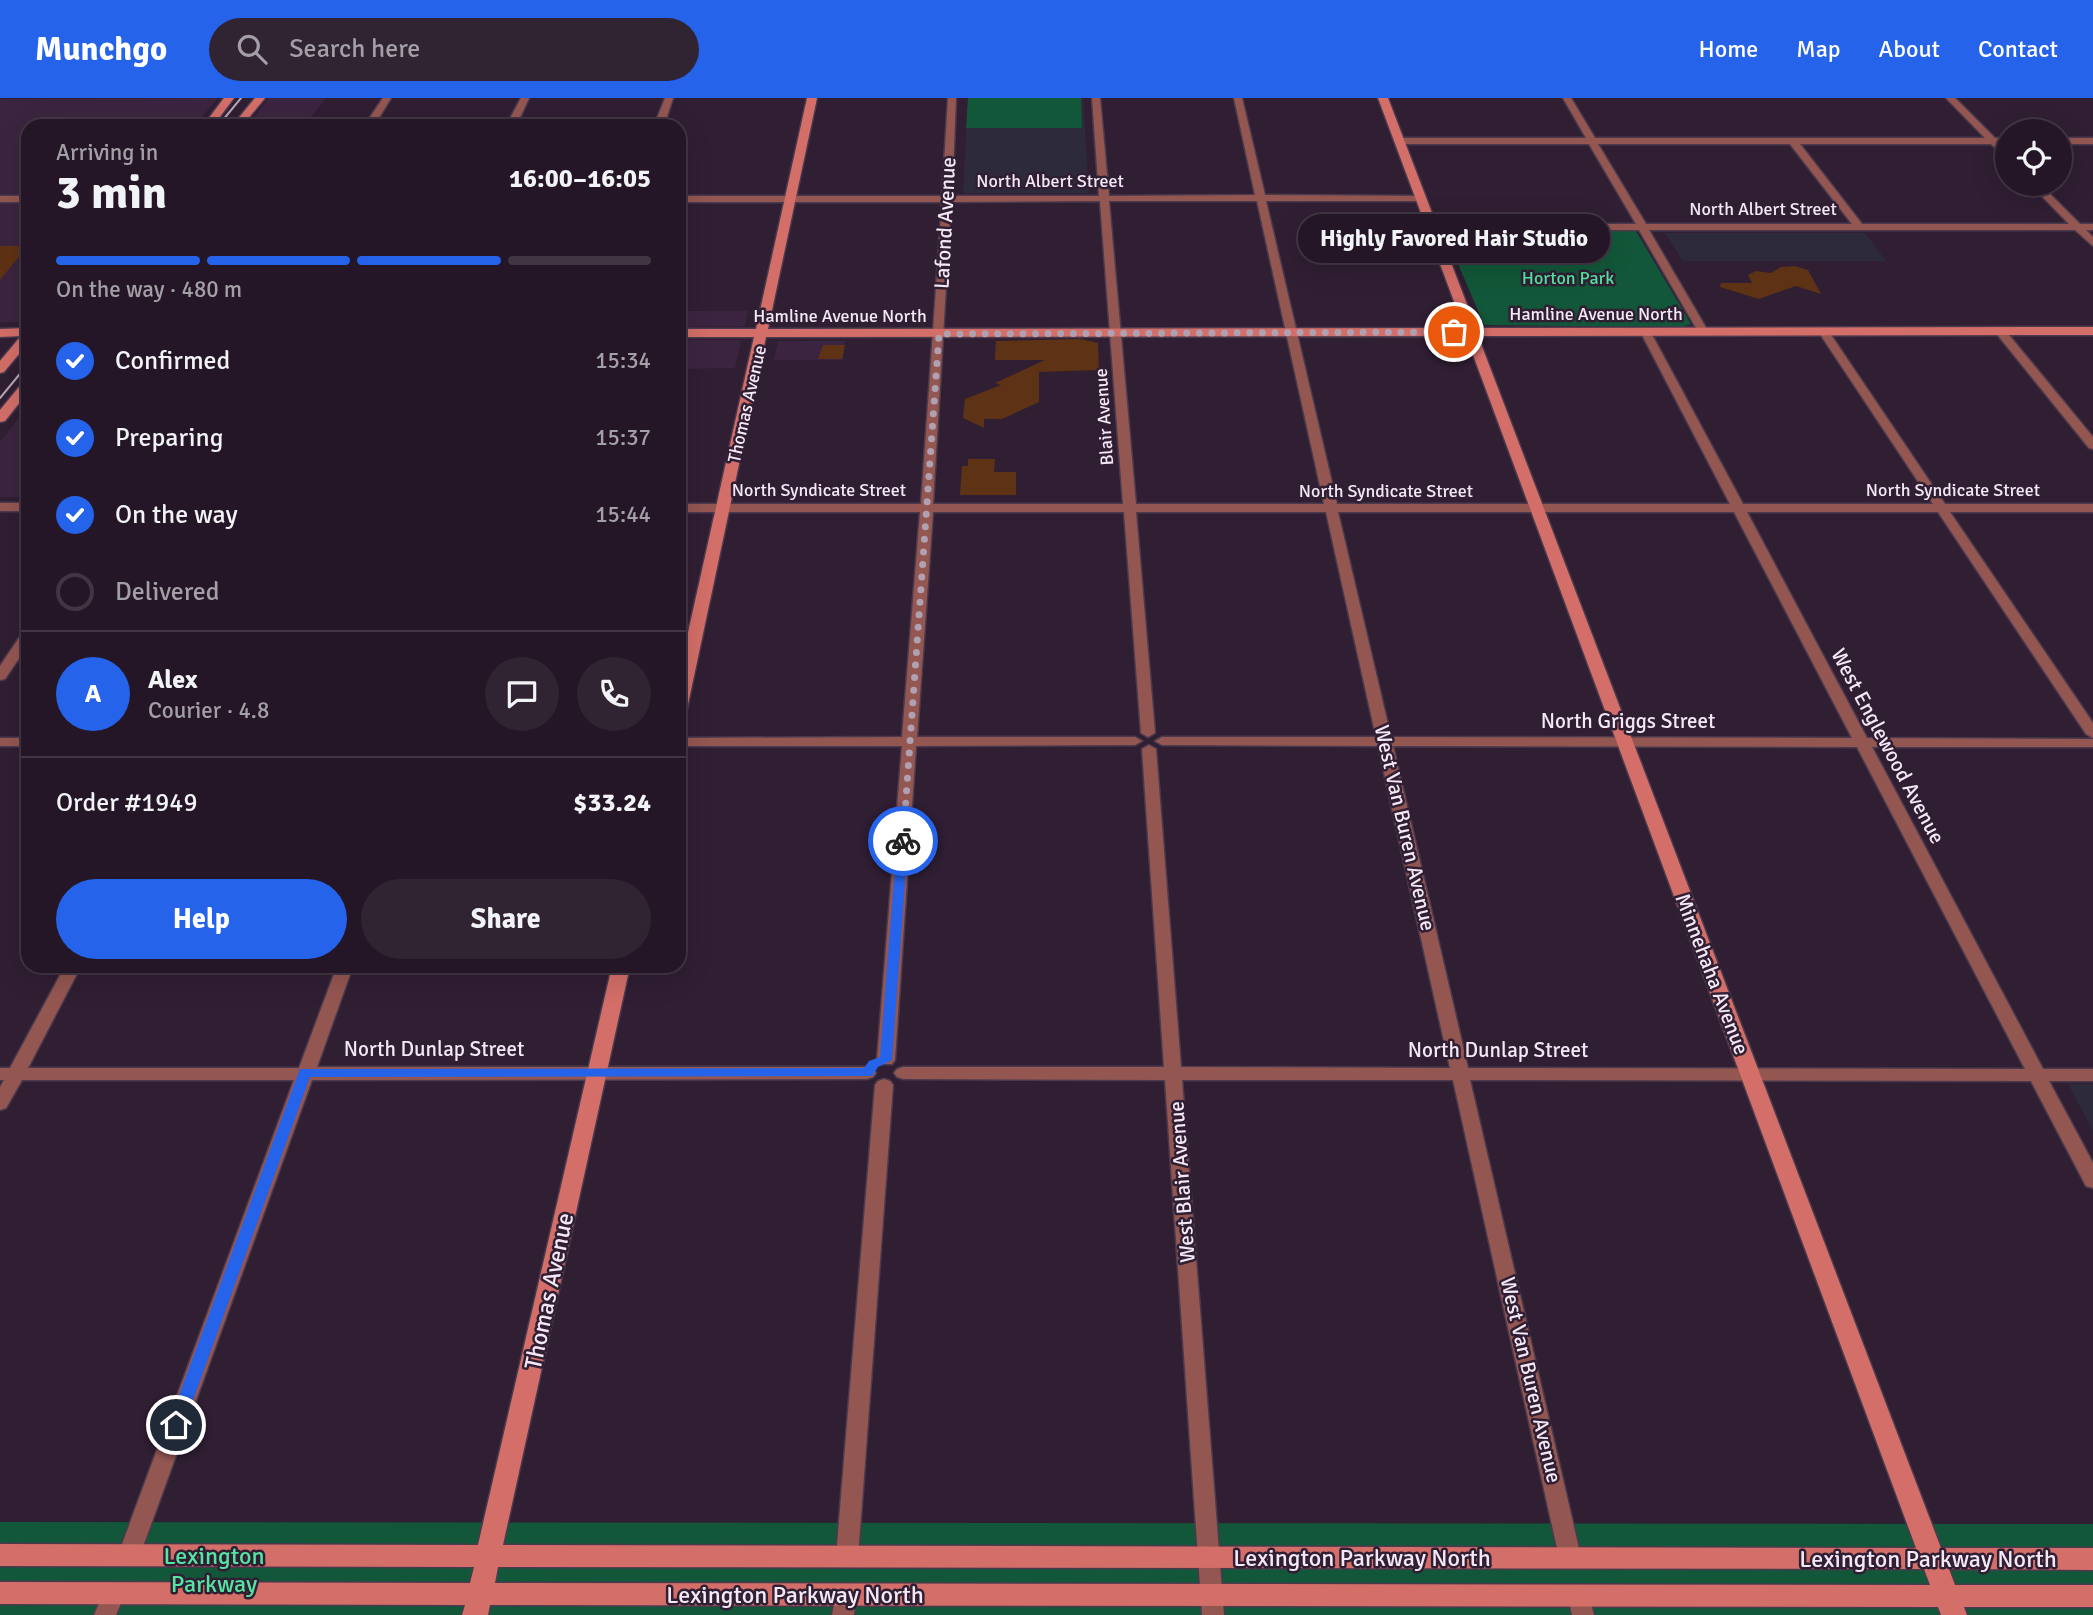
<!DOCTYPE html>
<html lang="en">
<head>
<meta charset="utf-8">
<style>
  body { margin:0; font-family:Signika,sans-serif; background:#302332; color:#f1f3f6; height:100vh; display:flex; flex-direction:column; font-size:26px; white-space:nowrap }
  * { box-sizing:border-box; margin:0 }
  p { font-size:23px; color:#a39fa7 }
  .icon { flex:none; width:38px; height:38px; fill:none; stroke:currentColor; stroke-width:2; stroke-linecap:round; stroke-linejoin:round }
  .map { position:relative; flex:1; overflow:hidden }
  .details { position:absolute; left:21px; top:21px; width:665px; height:854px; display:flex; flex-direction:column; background:#241626; border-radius:21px; box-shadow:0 7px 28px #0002,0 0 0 2px #413543 }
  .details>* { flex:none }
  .buttons { position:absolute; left:1995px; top:21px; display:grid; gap:14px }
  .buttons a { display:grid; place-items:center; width:77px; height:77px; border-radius:50%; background:#241626; box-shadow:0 7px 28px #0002,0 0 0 2px #413543; font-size:35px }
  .pin { position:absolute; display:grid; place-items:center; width:60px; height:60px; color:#fff; margin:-30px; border:4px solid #fff; border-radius:50%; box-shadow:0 2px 7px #0007 }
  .courier { position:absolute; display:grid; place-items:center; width:70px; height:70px; margin:-35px; border:5px solid #2563eb; border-radius:50%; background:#fff; color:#222; box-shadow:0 2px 9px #0007 }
  .bubble { position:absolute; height:49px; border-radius:24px; background:#241626; box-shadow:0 7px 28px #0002,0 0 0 2px #413543; font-size:23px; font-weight:700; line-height:49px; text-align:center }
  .headline em { font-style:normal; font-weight:700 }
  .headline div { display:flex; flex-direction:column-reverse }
  .headline { display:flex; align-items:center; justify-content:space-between; height:119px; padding:0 35px }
  h1 { font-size:46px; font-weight:700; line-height:52px }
  .bar { display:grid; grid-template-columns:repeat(4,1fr); gap:10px 7px; align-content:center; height:84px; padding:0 35px }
  .bar i { height:9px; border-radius:5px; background:#413543 }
  .bar .selected { background:#2563eb }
  .bar p { grid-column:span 4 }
  .line { display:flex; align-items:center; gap:18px; padding:0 35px; border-top:2px solid #413543 }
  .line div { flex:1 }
  .round { display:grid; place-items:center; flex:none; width:74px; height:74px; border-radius:37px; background:#302332 }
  ol { padding:0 35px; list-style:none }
  li { display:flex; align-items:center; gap:21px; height:77px }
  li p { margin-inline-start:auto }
  li .icon { padding:7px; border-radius:50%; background:#2563eb; color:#fff; stroke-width:4 }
  li:last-child { color:#a39fa7 }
  li i { width:38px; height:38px; border:4px solid #413543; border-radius:50% }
  .action { display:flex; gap:14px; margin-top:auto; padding:14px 35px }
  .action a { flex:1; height:80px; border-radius:42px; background:#2563eb; color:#fff; font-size:28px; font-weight:700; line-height:80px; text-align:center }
  .action a+a { background:#302332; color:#f1f3f6 }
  header { display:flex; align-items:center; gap:42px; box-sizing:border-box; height:98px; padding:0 35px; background:#2563eb; color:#fff }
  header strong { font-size:33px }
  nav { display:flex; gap:38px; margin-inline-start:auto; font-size:24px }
  .search { width:490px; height:63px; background:#302332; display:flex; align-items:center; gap:18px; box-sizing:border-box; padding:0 24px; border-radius:38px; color:#a39fa7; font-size:26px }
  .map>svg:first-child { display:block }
  .built { fill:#3b243f }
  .education { fill:#2d2b3b }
  .green { fill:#125739 }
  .building { fill:#5e3214 }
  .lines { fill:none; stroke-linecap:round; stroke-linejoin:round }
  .street-casing { stroke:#4b3a4e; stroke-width:3 }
  .secondary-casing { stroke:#4b3a4e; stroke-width:3 }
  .street { fill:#945651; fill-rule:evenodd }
  .secondary { fill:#d36e68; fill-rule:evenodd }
  .tram { stroke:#b4a6b6; stroke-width:2 }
  .route { fill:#2563eb }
  .done { stroke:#afa1b2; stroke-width:7; stroke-dasharray:0 12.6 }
  .labels { text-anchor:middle; stroke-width:5; stroke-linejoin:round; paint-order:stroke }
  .far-street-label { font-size:18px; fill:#f4e8f6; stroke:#301e33 }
  .far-park-label { font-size:18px; fill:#54e5a2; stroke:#301e33 }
  .street-label { font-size:21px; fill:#f4e8f6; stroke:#301e33 }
  .near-street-label { font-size:24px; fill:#f4e8f6; stroke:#301e33 }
  .near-park-label { font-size:24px; fill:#54e5a2; stroke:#301e33 }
</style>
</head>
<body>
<header>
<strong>Munchgo</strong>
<div class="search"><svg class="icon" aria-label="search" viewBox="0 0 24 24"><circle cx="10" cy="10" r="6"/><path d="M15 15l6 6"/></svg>Search here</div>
<nav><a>Home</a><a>Map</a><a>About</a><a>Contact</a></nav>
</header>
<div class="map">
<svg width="2093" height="1517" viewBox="0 0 2093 1517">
  <rect width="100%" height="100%" fill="#301e33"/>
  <g class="built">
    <path d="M218,0l-24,28h-166v192l-3,4h-25v-223z"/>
    <path d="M269,0h57l-22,28h-57z"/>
    <path d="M683,213h65l-3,15 -66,1z"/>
    <path d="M679,242h62l-6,28 -56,1z"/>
    <path d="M778,243h67l-2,19h-69z"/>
    <path d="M28,309v89l-28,2v-56z"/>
  </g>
  <g class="education">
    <path d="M968,0h115l6,95h-126z"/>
    <path d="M1665,135h200l21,28h-203z"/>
    <path d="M2068,986h25v47z"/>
  </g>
  <g class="green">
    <path d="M968,0h113l1,30h-116z"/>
    <path d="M1449,132l187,1 55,93 -9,3 -198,-2 -39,-92z"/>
    <path d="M0,1424l2093,2v91h-2093z"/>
  </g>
  <g class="building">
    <path d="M0,148h28l-28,34z"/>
    <path d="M1795,168l13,4 13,24 -25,-8 -37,13 -39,-12 1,-4h31l-4,-8 8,-4 15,2 10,-6z"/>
    <path d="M1081,241l17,4 1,27 -60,2v30l-37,17h-18v9l-21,-10 2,-19 36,-14 -6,-2 50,-23h-50l1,-19z"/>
    <path d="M823,247h22l-3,14h-24z"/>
    <path d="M968,361h27l-1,13h22v23h-56l2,-29h6z"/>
  </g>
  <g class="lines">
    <g class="street-casing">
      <g id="street">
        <path d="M383,0h8l-17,28h-10z"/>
        <path d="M521,0h8l-13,28h-10z"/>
        <path d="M665,0h8l-9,28h-10z"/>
        <path d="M948,0h8l-4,98h147l-7,-98h8l9,98 146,-1 -21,-97h8l23,97 160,1v4l-3,1h-156l71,303h393l-90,-173 5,-3 5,3 93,173h190l-115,-173 5,-3 4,1 118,175h148v8h-143l143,211v15l-7,-4 -148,-222h-191l120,226 226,1v8h-221l171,322h50v12h-44l44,82v25l-7,-2 -55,-105 -561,-1 111,477 -3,7 -8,3 -8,-3 -3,-7 -106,-477h-271l42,535h-22l-37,-535 -262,-1 -6,-2 -3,-4 3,-4 6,-2h261l-22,-318 7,-4 7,4 25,318 269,1 -72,-322 -216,-1 -7,-4 7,-4h214l-50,-225h-190l19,221 -7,4 -7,-4 -17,-221h-191l-16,225h218l7,4 -7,4 -219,1 -21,314 -3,4h-12l-3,-4 25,-314h-223v-8l223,-1 18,-225h-241v-8h242l21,-302h-263v-6h263zM1100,103l23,303h-190l18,-302zM1109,103h148l67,303h-188zM1338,414h396l118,226 -461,-1zM1393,648l464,1 168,322 -557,-1z"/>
        <path d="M1563,0h8l24,40h390l-39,-40h9l40,40h12v6h-6l6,6v8l-16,-14h-191l62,80h207l-39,-40h10l40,40h13v6h-7l7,7v9l-18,-16h-426l59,101 -9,2 -60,-103h-206l-5,-3 5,-3h203l-47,-80h-189l-5,-3 5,-3h186zM1598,46h192l62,80h-206z"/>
        <rect x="2060" y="40" width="33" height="6"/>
        <rect x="0" y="98" width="28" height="6"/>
        <path d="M2000,230l4,1 89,108v12l-4,-1 -93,-115 -1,-2z"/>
        <rect x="0" y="405" width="28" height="8"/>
        <path d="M28,533v14l-23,34 -5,1v-14l23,-34z"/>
        <rect x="0" y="640" width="28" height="8"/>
        <path d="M65,868h16l-53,102h271l38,-102h16l-36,101h550l6,2 3,4 -3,4 -6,2 -555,1 -172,475 -3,7 -8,3 -8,-3 -3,-7 176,-475h-272l-16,28 -6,2v-23l4,-7h-4v-12h10z"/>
        <path d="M884,981l6,2 3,4 -35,472 -3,7 -8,3 -8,-3 -3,-7 39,-472 3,-4z"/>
        <path d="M114,1486l8,3 3,7 -9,21h-22l12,-28z"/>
        <path d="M845,1487l8,3 3,7 -2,20h-22l5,-27z"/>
        <path d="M1579,1488l8,3 7,26h-22l-4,-19 3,-7z"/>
      </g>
    </g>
    <g class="secondary-casing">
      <g id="secondary">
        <path d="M224,0h10l-21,28h-10z"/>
        <path d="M255,0h10l-23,28h-10z"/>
        <path d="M807,0h10l-49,231 696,-1 -86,-230h10l88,230 617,-1v8l-615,1 463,1212h152v22l-144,-1 6,16h138v22h-129l3,8h-26l-3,-8 -1448,-2 -2,10h-26l3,-10 -465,-1v-22l470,1 4,-16 -474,-1v-22l478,1 134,-579h18l-127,579 1413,3 -450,-1212 -700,1 -79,372 -8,5v-41l75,-336h-75v-8h77zM498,1469l1426,2 6,16 -1435,-2z"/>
        <path d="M28,230v15l-24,29 -4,1v-12l21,-25 -21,1v-8z"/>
        <path d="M28,282v12l-23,29 -5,1v-12l24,-29z"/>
      </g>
    </g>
    <use href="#street" class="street"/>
    <use href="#secondary" class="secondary"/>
    <g class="tram">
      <path d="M218,28l23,-28"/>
      <path d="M0,300l28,-34"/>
    </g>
  </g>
  <path class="route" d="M903,740l5,3 -16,219 -14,7 -6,9 -562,1 -126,348 -3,5h-10l-3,-5 132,-356 564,-1 5,-7 11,-4 17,-216z"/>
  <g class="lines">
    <path class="done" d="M903,743l36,-507 515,-2"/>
  </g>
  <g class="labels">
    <g class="far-street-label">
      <text x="1050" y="89">North Albert Street</text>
      <text x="1763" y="117">North Albert Street</text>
      <text x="1596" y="222">Hamline Avenue North</text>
      <text x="840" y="224">Hamline Avenue North</text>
      <text transform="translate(747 306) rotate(-77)" y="6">Thomas Avenue</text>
      <text transform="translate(1104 319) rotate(-94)" y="6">Blair Avenue</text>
      <text x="819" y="398">North Syndicate Street</text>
      <text x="1953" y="398">North Syndicate Street</text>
      <text x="1386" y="399">North Syndicate Street</text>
    </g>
    <g class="far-park-label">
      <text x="1568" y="186">Horton Park</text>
    </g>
    <g class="street-label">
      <text transform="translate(945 125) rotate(-87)" y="7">Lafond Avenue</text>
      <text x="1628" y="630">North Griggs Street</text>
      <text transform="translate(1888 648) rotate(62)" y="7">West Englewood Avenue</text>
      <text transform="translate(1405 730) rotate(77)" y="7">West Van Buren Avenue</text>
      <text transform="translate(1712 876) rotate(69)" y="7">Minnehaha Avenue</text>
      <text x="434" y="958">North Dunlap Street</text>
      <text x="1498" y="959">North Dunlap Street</text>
      <text transform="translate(1182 1084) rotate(-94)" y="7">West Blair Avenue</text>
      <text transform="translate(1531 1282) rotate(77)" y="7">West Van Buren Avenue</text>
    </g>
    <g class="near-street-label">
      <text transform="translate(549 1193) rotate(-78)" y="8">Thomas Avenue</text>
      <text x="1362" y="1468">Lexington Parkway North</text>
      <text x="1928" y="1469">Lexington Parkway North</text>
      <text x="795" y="1505">Lexington Parkway North</text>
    </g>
    <g class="near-park-label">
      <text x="214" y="1466">Lexington<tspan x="214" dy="28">Parkway</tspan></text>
    </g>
  </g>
</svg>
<div class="buttons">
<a><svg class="icon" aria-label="locate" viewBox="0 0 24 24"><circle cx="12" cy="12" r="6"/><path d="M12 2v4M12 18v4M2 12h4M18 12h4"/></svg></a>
</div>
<div class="pin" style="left:1454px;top:234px;background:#ea580c"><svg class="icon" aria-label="bag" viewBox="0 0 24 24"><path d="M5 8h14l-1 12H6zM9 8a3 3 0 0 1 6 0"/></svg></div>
<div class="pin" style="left:176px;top:1327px;background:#1f2937"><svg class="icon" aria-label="home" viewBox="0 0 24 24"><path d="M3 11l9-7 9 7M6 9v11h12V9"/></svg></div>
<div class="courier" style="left:903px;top:743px"><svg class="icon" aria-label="bike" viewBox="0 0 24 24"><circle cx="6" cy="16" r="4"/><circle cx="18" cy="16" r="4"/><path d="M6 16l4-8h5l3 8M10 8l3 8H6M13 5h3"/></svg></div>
<div class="bubble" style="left:1298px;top:116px;width:312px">Highly Favored Hair Studio</div>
<section class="details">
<div class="headline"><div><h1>3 min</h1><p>Arriving in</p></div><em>16:00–16:05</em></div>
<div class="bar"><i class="selected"></i><i class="selected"></i><i class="selected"></i><i></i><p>On the way · 480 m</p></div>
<ol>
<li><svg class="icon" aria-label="check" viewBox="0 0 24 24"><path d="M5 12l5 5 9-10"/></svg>Confirmed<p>15:34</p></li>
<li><svg class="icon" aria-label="check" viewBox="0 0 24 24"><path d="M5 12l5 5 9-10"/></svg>Preparing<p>15:37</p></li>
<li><svg class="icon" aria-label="check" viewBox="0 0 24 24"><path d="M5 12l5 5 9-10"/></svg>On the way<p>15:44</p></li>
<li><i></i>Delivered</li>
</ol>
<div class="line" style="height:126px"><b class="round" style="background:#2563eb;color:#fff">A</b><div><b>Alex</b><p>Courier · 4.8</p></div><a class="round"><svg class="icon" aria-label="chat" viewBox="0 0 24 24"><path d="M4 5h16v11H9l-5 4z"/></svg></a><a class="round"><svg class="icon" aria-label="phone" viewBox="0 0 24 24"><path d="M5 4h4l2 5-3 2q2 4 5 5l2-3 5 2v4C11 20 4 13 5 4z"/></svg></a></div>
<div class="line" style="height:91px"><div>Order #1949</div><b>$33.24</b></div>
<div class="action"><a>Help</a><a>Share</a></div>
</section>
</div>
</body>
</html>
